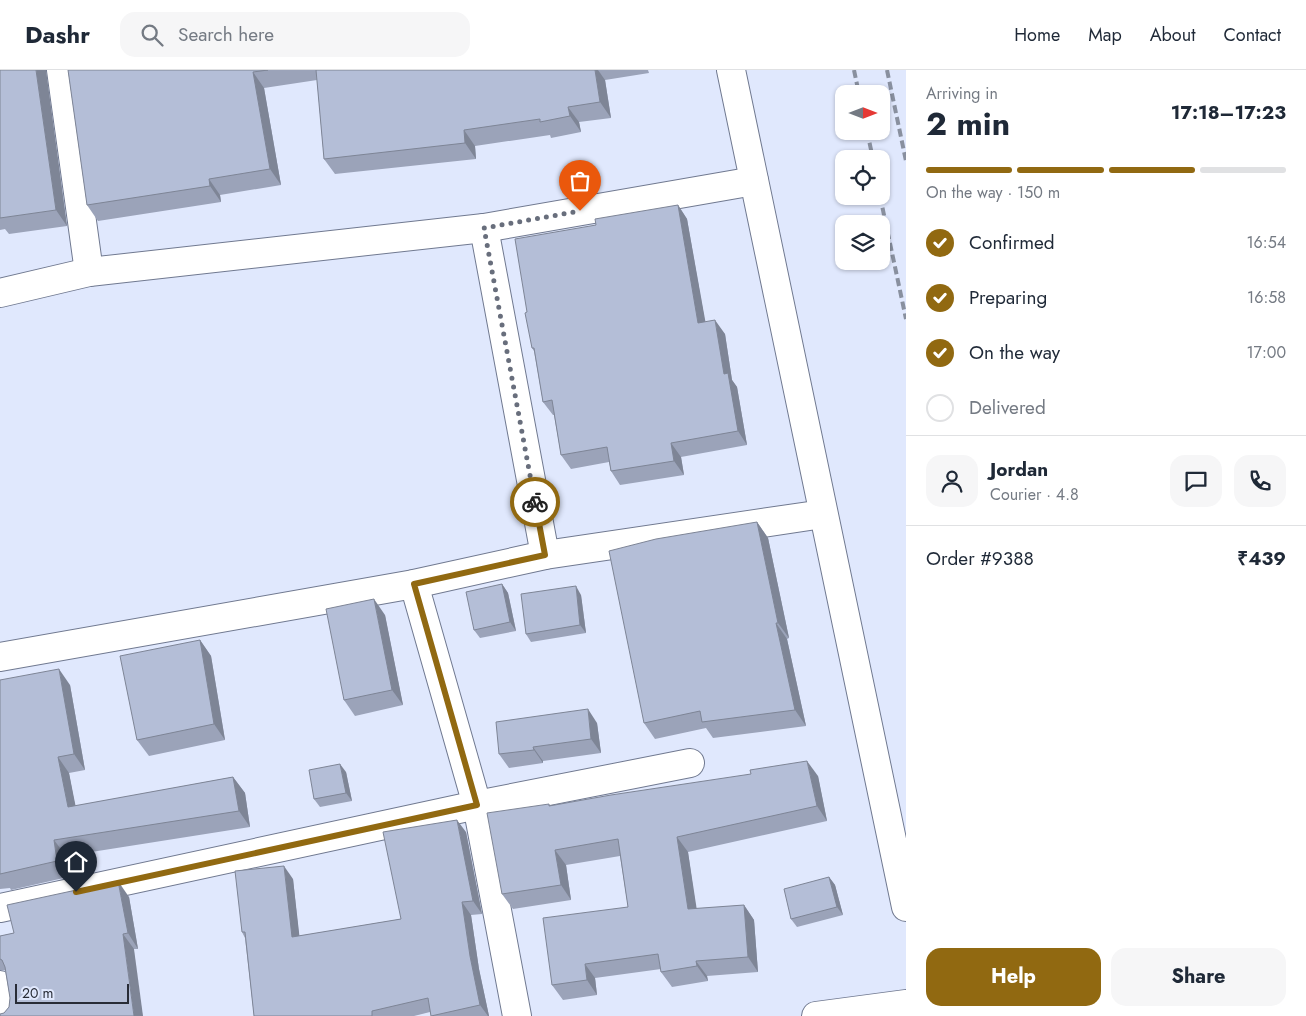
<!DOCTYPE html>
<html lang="en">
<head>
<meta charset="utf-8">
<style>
  body { margin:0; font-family:Jost,sans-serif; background:#f6f6f7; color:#1f2937; height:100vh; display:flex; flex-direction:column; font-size:19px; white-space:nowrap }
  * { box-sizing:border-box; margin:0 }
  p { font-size:16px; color:#747a83 }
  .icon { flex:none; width:28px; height:28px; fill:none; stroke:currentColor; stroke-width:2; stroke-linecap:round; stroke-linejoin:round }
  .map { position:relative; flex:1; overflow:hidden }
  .drawer { display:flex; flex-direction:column; background:#fff; width:400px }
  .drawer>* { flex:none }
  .needle { width:32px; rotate:90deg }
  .buttons { position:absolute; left:835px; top:15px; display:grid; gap:10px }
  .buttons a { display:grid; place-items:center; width:55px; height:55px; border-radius:10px; background:#fff; box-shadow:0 1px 4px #0004; font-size:25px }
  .scale { position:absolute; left:15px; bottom:12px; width:114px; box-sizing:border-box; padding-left:5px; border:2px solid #282c36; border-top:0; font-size:14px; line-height:18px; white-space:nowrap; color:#282c36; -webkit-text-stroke:4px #e0e8fd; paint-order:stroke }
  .pin { position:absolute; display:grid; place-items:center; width:42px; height:42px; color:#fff; margin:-51px -21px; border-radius:50% 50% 50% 0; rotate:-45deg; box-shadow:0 0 5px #0007 }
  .pin .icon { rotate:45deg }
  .courier { position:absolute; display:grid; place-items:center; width:50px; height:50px; margin:-25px; border:4px solid #916911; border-radius:50%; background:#fff; color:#222; box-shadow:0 1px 6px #0007 }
  .overview em { font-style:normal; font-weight:700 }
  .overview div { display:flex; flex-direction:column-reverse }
  .overview { display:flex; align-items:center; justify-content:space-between; height:85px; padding:0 20px }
  h1 { font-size:32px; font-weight:700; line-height:38px }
  .bar { display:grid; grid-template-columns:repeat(4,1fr); gap:8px 5px; align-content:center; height:60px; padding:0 20px }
  .bar i { height:6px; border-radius:4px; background:#e0e1e3 }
  .bar .current { background:#916911 }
  .bar p { grid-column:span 4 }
  .line { display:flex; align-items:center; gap:12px; padding:0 20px; border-top:1px solid #e0e1e3 }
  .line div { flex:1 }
  .round { display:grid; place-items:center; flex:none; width:52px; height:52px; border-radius:15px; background:#f6f6f7 }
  ol { padding:0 20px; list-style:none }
  li { display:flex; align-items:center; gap:15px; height:55px }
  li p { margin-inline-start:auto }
  li .icon { padding:5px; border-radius:50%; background:#916911; color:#fff; stroke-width:4 }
  li:last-child { color:#747a83 }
  li i { width:28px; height:28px; border:2px solid #e0e1e3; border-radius:50% }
  .button { display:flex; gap:10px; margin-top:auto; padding:10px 20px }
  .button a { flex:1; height:58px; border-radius:15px; background:#916911; color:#fff; font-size:20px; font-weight:700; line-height:58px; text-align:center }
  .button a+a { background:#f6f6f7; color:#1f2937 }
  header { display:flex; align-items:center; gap:30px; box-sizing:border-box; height:70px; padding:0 25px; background:#fff; border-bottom:1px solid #e0e1e3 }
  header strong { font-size:24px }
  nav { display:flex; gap:28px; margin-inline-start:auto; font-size:18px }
  .search { width:350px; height:45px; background:#f6f6f7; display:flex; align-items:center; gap:12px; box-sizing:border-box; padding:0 18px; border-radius:15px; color:#747a83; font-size:19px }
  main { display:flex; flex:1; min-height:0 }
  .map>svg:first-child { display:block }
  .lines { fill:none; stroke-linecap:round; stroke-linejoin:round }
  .minor-casing { stroke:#707990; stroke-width:30 }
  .tertiary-casing { stroke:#707990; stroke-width:30 }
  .minor { stroke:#fff; stroke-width:28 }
  .tertiary { stroke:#fff; stroke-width:28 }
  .rail { stroke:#89909f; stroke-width:4; stroke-dasharray:8 4; stroke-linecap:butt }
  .wall { fill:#9ba3b9 }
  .shaded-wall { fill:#7e8596 }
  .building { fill:#b4bed7; stroke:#7e8596 }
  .done { stroke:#686e7c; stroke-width:5; stroke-dasharray:0 9 }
  .route { stroke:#916911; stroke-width:6 }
</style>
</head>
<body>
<header>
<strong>Dashr</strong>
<div class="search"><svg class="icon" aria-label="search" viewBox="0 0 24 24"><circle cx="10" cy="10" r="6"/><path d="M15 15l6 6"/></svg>Search here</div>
<nav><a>Home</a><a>Map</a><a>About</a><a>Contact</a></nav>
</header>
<main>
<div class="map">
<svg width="906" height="946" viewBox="0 0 906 946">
  <rect width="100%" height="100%" fill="#e0e8fd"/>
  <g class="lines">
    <g class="minor-casing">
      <g id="minor">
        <path d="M61,0l28,202"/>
        <path d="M484,158l61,327"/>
        <path d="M0,223l89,-21 395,-44 270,-47"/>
        <path d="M414,514l63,221 40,211"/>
        <path d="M0,587l414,-73 131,-29 278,-41"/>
        <path d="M0,838l477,-103 213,-42"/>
        <path d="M0,915l5,31"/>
        <path d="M816,946l90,-12"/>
      </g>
    </g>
    <g class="tertiary-casing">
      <path id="tertiary" d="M731,0l175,837"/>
    </g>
    <use href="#minor" class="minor"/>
    <use href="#tertiary" class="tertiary"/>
    <g class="rail">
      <path d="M854,0l5,24"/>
      <path d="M887,0l19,91"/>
      <path d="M867,61l6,28"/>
      <path d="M880,126l26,123"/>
    </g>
  </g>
  <g class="wall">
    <path d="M0,0l46,2 21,154 -58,8 -4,-5 -5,1z"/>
    <path d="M68,0h580l1,3 -44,7 6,38 -32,4 2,10 -30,6 -1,-3 -75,11 1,13 -141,15 -11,-15 -7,-79 -53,8 17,97 -61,10 1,7 -123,19 -11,-16z"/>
    <path d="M678,135l9,14 18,103 20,12 7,46 5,7 10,58 -66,12 3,18 -64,10 -9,-14 -2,-9 -38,7 -10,-14 -7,-40h-1l-10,-13 -9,-51 -2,-3 -5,-36 69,-87z"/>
    <path d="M757,452l11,16 21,100 -2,1 19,87 -93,12 -7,-10 -51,11 -11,-16z"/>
    <path d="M502,514l6,9 8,38 -36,7 -6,-8z"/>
    <path d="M581,525l5,38 -55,9 -5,-8z"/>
    <path d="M385,545l18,90 -48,11 -11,-16z"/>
    <path d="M200,570l11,16 14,84 -76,16 -12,-16z"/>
    <path d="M0,610l70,5 15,85 -16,3 6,33 158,-29 12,16 5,34 -184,29 2,21 -57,13 -1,-2 -10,1z"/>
    <path d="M597,653l4,30 -58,8v2l-34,5 -10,-14z"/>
    <path d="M346,702l6,29 -32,6 -6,-8z"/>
    <path d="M818,706l9,45 -139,31 8,57 48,-4 10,15 4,52 -51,4 1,5 -36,6 -11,-15v-3l-66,9 2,17 -34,5 -11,-15 76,-78 -8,-51 -54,9 5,35 -58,9 -11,-15 47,-90 1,2z"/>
    <path d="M466,762l16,82 -11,1 8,54 10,47h-58l-1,-4 -16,4h-160l-9,-78 -3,-6 51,-53 6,57 102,-17z"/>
    <path d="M829,807l6,8 8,30 -46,12 -6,-8z"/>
    <path d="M129,827l9,52h-4l-130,64 5,-6 1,-9 -5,-28h-5v-34l14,-3z"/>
  </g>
  <g class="shaded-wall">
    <path d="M36,0h10l21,156 -11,-16z"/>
    <path d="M595,0h3l7,10 6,38 -11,-16z"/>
    <path d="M253,2l11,16 17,97 -11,-16z"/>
    <path d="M568,37l11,15 2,10 -11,-16z"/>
    <path d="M464,60l11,16 1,13 -11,-16z"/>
    <path d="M209,109l11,16 1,7 -11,-16z"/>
    <path d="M678,135l9,14 21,117 -10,-13z"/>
    <path d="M715,250l10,14 7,46 5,7 10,58 -9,-14 -14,-57z"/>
    <path d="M671,373l10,14 3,18 -10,-14z"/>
    <path d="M757,452l11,16 21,100 -11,-15z"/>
    <path d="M502,514l6,9 8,38 -6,-9z"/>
    <path d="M576,516l5,9 5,38 -6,-8z"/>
    <path d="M374,529l11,16 18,90 -11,-15z"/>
    <path d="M776,553l11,16 19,87 -11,-16z"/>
    <path d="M200,570l11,16 14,84 -11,-16z"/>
    <path d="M59,599l11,16 15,85 -11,-16z"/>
    <path d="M588,639l9,14 4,30 -10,-14z"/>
    <path d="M533,677l10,14v2l-9,-13z"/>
    <path d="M58,687l11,16 10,50 -11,-16z"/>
    <path d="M807,691l11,15 9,45 -10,-15z"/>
    <path d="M340,694l6,8 6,29 -6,-8z"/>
    <path d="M233,707l12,16 5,34 -11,-16z"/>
    <path d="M457,750l9,12 16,82 -9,-13z"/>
    <path d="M677,767l11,15 11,72 -11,-15z"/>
    <path d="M54,770l12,16 2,21 -11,-16z"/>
    <path d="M555,780l11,15 5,35 -10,-15z"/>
    <path d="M284,796l9,13 8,71 -9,-13z"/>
    <path d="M829,807l6,8 8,30 -6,-8z"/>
    <path d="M118,811l11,16 9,52 -10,-16z"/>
    <path d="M462,832l9,13 8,54 10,47h-1l-8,-11 -10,-49z"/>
    <path d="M744,835l10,15 4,52 -10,-15z"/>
    <path d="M123,864l11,15 9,67h-9z"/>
    <path d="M696,891l11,15 1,5 -11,-15z"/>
    <path d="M585,894l10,14 2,17 -10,-15z"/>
  </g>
  <g class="building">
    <path d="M0,0h36l20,140 -56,8z"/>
    <path d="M68,0h200l-15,2 17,97 -61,10 1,7 -123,19z"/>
    <path d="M316,0h279l5,32 -32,5 2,9 -30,6v-3l-76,11 1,13 -141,16z"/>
    <path d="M678,135l20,118 17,-3 9,54 4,-1 10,58 -67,12 3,18 -63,10 -4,-24 -46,8 -9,-55 -9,2 -9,-54h-2l-7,-35 2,-1 -12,-73 81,-14 -1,-6z"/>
    <path d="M757,452l21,101h-2l19,87 -93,12 -2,-11 -56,12 -35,-172 47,-12z"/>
    <path d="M502,514l8,38 -36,8 -8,-38z"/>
    <path d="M576,516l4,39 -54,9 -5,-40z"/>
    <path d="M374,529l18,91 -48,10 -18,-91z"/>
    <path d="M200,570l14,84 -77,16 -17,-84z"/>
    <path d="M59,599l15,85 -16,3 10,50 165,-30 6,34 -185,29 3,21 -57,13v-194z"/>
    <path d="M588,639l3,30 -58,8 1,3 -35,4 -3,-32z"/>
    <path d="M807,691l10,45 -140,31 11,72 56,-4 4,52 -52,4 1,5 -36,6 -3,-18 -73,10 2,16 -35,5 -9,-67 85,-11 -10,-68 -63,11 6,35 -59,9 -15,-81 62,-9v2l62,-11 140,-21 -1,-4z"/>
    <path d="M340,694l6,29 -32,6 -5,-29z"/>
    <path d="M457,750l16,81 -11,1 8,54 10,49 -49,11 -3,-18 -56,13v5h-118l-9,-84h-3l-7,-61 49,-5 8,71 109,-18 -18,-87z"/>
    <path d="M829,807l8,30 -46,12 -7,-30z"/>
    <path d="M118,811l10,52 -5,1 11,82h-134v-2l4,-1 5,-6 1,-9 -5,-31 -3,-7 -2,-1v-23l14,-3 -7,-28z"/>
  </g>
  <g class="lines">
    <path class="done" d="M535,432l-51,-274 96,-17"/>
    <path class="route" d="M76,822l401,-87 -63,-221 131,-29 -10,-53"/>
  </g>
</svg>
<div class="buttons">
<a><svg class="needle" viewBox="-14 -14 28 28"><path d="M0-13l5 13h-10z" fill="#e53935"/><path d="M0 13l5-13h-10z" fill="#747a83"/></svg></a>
<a><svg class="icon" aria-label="locate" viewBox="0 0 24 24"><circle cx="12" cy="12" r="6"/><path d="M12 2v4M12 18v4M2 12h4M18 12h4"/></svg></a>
<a><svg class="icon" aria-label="layers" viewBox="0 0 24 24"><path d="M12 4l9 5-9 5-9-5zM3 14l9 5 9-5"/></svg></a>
</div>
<div class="scale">20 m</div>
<div class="pin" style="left:580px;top:141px;background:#ea580c"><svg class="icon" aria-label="bag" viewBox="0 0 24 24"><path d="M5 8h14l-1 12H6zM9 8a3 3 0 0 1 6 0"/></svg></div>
<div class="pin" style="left:76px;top:822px;background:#1f2937"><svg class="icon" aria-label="home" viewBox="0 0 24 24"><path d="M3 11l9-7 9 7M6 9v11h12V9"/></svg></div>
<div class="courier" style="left:535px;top:432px"><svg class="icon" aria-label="bike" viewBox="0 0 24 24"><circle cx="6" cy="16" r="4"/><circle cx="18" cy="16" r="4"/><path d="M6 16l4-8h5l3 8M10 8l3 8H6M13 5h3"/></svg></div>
</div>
<section class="drawer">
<div class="overview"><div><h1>2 min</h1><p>Arriving in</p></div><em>17:18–17:23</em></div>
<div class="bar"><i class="current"></i><i class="current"></i><i class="current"></i><i></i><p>On the way · 150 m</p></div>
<ol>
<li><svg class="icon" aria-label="check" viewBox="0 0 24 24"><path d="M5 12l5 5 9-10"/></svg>Confirmed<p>16:54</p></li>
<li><svg class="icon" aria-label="check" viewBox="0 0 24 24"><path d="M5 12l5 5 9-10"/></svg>Preparing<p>16:58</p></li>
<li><svg class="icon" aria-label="check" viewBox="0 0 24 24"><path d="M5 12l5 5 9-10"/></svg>On the way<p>17:00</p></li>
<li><i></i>Delivered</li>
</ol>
<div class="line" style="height:90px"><a class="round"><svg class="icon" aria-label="person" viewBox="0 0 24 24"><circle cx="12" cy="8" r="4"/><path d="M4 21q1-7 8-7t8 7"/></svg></a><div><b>Jordan</b><p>Courier · 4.8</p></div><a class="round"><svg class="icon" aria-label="chat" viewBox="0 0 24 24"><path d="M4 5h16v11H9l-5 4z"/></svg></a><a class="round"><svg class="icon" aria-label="phone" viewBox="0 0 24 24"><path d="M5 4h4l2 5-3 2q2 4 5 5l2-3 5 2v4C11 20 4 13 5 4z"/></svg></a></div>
<div class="line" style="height:65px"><div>Order #9388</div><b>₹439</b></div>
<div class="button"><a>Help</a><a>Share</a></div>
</section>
</main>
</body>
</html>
